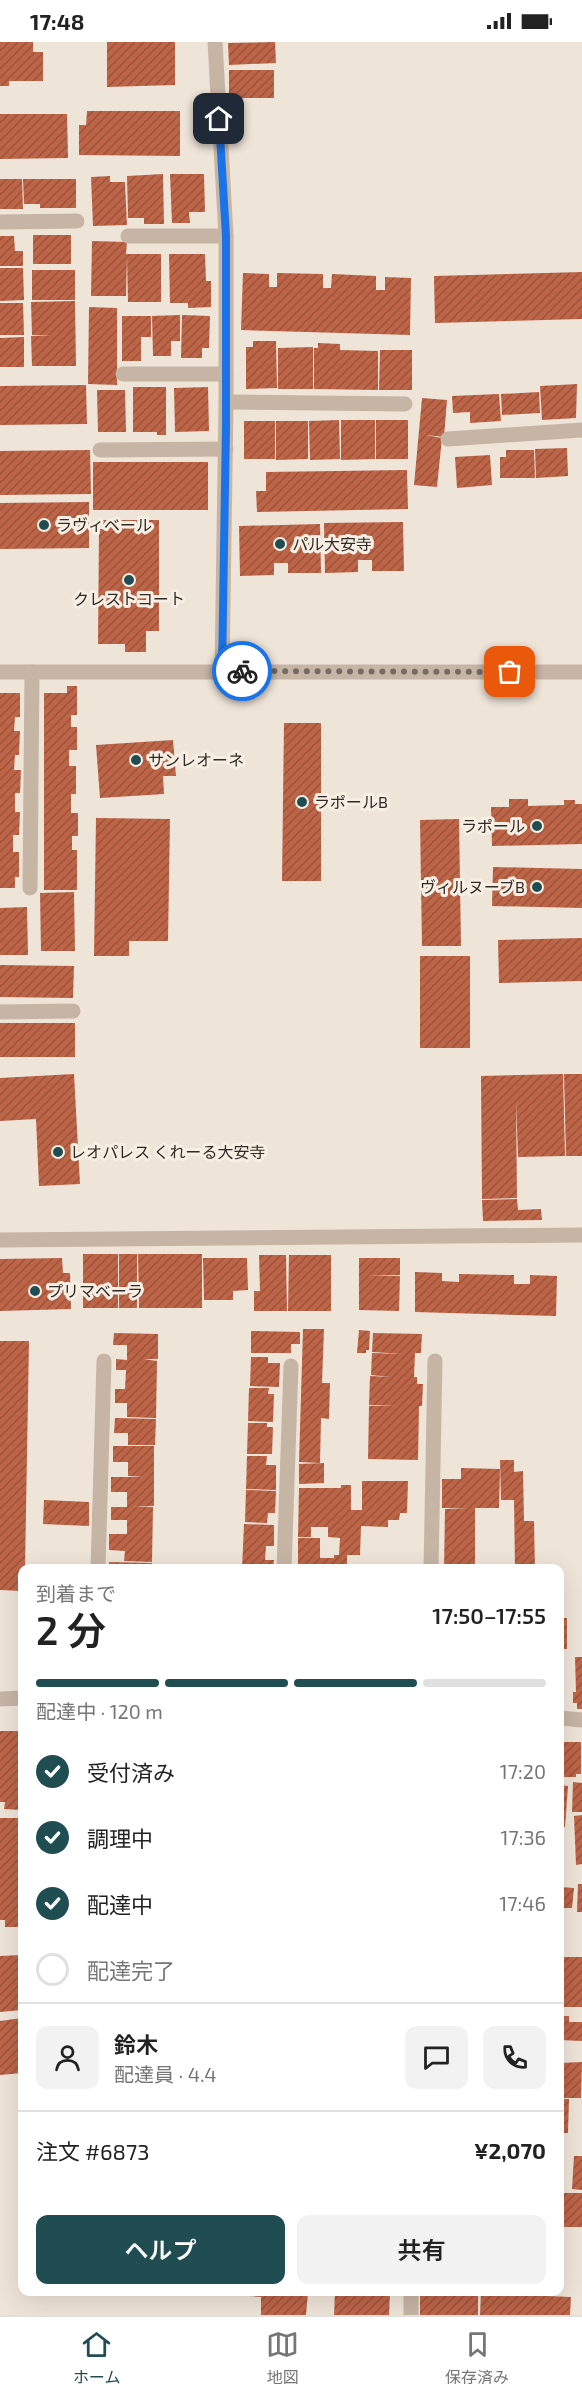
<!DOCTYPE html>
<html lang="ja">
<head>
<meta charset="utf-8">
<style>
  body { margin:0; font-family:"Exo 2","Noto Sans JP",sans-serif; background:#f2f2f2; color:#222; height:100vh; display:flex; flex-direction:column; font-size:22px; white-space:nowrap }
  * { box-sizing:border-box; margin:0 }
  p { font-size:20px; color:#767676 }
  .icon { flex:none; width:33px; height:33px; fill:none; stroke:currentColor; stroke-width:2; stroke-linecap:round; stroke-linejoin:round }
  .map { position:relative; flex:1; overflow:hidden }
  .drawer { position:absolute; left:18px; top:1522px; width:546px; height:732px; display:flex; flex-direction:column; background:#fff; border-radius:12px; box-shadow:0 6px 24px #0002 }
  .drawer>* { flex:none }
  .pin { position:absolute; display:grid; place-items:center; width:51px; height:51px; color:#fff; margin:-26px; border-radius:12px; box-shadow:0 3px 9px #0006 }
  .courier { position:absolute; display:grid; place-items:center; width:60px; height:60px; margin:-30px; border:4px solid #1a73e8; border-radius:50%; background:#fff; color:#222; box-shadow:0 2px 8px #0007 }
  .summary em { font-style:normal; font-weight:600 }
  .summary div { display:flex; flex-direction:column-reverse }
  .summary { display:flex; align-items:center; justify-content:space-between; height:102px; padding:0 18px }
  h1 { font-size:39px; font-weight:600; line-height:45px }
  .bar { display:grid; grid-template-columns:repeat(4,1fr); gap:9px 6px; align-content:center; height:72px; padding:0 18px }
  .bar i { height:8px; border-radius:4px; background:#e0e0e0 }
  .bar .current { background:#1f4d51 }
  .bar p { grid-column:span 4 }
  .line { display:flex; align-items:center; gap:15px; padding:0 18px; border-top:2px solid #e0e0e0 }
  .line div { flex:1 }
  .round { display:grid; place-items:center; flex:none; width:63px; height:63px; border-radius:12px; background:#f2f2f2 }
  ol { padding:0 18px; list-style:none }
  li { display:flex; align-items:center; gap:18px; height:66px }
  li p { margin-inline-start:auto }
  li .icon { padding:6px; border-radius:50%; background:#1f4d51; color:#fff; stroke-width:4 }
  li:last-child { color:#767676 }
  li i { width:33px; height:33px; border:3px solid #e0e0e0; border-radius:50% }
  .cta { display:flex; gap:12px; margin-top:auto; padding:12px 18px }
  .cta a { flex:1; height:69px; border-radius:12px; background:#1f4d51; color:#fff; font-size:24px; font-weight:600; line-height:69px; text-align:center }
  .cta a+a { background:#f2f2f2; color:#222 }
  .status { display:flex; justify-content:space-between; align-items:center; height:42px; padding:0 30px; background:#fff; direction:ltr }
  .status svg { height:16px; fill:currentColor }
  .tab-bar { display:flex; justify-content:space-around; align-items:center; height:84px; border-top:2px solid #e0e0e0; background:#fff; font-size:16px; color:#767676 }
  .tab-bar a { display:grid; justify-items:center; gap:3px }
  .tab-bar .current { color:#1f4d51 }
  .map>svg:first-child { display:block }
  .building { fill:url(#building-hatch) }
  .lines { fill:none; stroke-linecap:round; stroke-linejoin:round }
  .minor { stroke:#c6b5a5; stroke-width:15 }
  .done { stroke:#746b64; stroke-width:6; stroke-dasharray:0 10.8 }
  .route { stroke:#1a73e8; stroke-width:8 }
  .poi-dot { fill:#1f4d51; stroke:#f7efe4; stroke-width:2 }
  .labels { text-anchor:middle; stroke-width:6; stroke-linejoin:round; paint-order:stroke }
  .poi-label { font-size:16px; fill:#322a26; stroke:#f7efe4; text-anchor:start }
</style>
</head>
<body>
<div class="status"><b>17:48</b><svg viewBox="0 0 49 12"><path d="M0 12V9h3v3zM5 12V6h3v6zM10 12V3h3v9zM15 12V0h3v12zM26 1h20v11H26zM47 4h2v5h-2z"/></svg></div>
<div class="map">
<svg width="582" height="2273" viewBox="0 0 582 2273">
  <defs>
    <pattern id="building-hatch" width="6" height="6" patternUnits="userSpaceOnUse" patternTransform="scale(1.5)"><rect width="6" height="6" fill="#be6548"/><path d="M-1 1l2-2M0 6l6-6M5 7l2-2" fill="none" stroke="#9b533c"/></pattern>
  </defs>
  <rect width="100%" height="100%" fill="#efe4d8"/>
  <g class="building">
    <path d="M0,0h33v10h10v29h-34v5h-9z"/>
    <path d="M107,0h68v43l-68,2z"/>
    <path d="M275,0l1,21 -47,2 -1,-22z"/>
    <rect x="229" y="28" width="45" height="28"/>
    <path d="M87,69h93v45l-101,-1v-30h7z"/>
    <path d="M0,72h67l1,44 -68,1z"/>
    <path d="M163,132l1,50h-20v-6h-16l-1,-42z"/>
    <path d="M170,132h34l1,38h-16l1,11h-18z"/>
    <path d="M110,134v6h15l2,43 -34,1 -2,-49z"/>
    <path d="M0,137h22l1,30h-23z"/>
    <path d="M23,137h53v29h-36v-4h-16z"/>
    <rect x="33" y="193" width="38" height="29"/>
    <path d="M0,194h14l1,15h8v15h-23z"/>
    <path d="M92,199l35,1 -1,12h35v48h-33l-1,-45 -1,39h-35z"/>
    <path d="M169,212h36l1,27h5v26l-23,1v-5h-18z"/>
    <path d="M0,226h23l1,32 -24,1z"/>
    <rect x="32" y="228" width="43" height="30"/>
    <path d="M582,230v47l-147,4 -1,-47z"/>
    <path d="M243,231l26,1v13h8v-14l46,1v14h8l1,-14 44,2v14h9v-13l26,1 -1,57 -169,-5z"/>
    <path d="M75,259l1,65h-44l-1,-30h21l-20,-1 -1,-33z"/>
    <path d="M0,261h23l1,32h-24z"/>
    <path d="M89,265l28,1v77l-29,-1z"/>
    <path d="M180,273v26h-9v15h-18l-1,-40z"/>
    <path d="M182,273l28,1 -1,32h-7v10h-21z"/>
    <path d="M122,274h29v21h-10v24h-19z"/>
    <path d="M24,295v30h-24v-29z"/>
    <path d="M253,299h23l1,47 -31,1v-42h7z"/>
    <path d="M318,301l22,1v6l38,1v39l-64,-1v-41h4z"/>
    <path d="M313,305v42h-35v-41z"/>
    <path d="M380,308h32v40h-33z"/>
    <path d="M577,342l-1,34 -34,2 -2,-34z"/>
    <path d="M86,343l1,39 -87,1v-39z"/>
    <path d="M133,345h33v48h-9v-3h-24z"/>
    <path d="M208,345l1,44 -34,1 -1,-44z"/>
    <path d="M97,348h28l1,42h-28z"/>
    <path d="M539,350l1,21 -38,2 -1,-21z"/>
    <path d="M499,352l2,27 -31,2v-11l-17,1 -1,-17z"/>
    <path d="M422,356l25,2 -3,37 -19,-2 17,3 -5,49 -23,-2z"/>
    <path d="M339,378l1,39 -30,1 -1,-39z"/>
    <path d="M341,378h34v39l-34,1z"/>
    <rect x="376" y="378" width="32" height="39"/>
    <rect x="244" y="379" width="31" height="38"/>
    <path d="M276,379h32v38l-32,1z"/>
    <path d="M567,406l1,28 -32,2 -1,-29z"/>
    <path d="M90,408l1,44 -91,1v-44z"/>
    <path d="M506,408h28l1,28h-35v-21h6z"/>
    <path d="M490,413l2,30 -35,3 -2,-31z"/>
    <rect x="93" y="420" width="115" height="48"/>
    <path d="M407,428l1,39 -151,3 -1,-21h10v-19z"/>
    <path d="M89,460v46l-89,1v-46z"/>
    <path d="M103,478h56v111h-13v21h-21v-8h-27l1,-115h4z"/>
    <path d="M403,480l1,49h-32v-11h-14v12l-33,1 -1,-50z"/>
    <path d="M320,482l1,49h-33v-10h-14v12l-34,1 -1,-50z"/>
    <path d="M67,644h10v29h-6v12h6v23h-8v16h7v28h-5v19h7v23h-6v14h5v40h-33v-197h23z"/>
    <path d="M0,651h20v24h-5l-1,14h6l-1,24h-4l-1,15h7l-1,23h-5v19h5l-1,23h-6v17h6v25h-4v11h-15z"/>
    <path d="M284,681h37v158h-39z"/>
    <path d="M173,698l3,36h-13l1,18 -64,4 -4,-53z"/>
    <path d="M509,757h19v7l36,-1v-5h11v4h7v40l-90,2 -1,-39h18z"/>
    <path d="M96,776l74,1 -2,122h-39v15h-35z"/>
    <path d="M459,777l2,127h-39l-2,-126z"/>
    <path d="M493,825l89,2v39l-90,-2z"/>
    <path d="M74,850l1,59h-34l-1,-58z"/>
    <path d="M27,865l1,48h-28v-47z"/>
    <path d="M582,896v43l-83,2 -1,-43z"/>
    <rect x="420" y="914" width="50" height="92"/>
    <path d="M0,923l74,1 -1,32 -73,-1z"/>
    <rect x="0" y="981" width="75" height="34"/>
    <path d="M74,1032l6,110 -41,2 -3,-67 -36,2v-43z"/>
    <path d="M563,1032l2,82 -47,1 -2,-57 1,98 -35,1 -1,-123z"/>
    <path d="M564,1032h18v82h-16z"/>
    <path d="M517,1157l1,11 23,-1 1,11 -59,1 -1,-21z"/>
    <rect x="83" y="1212" width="35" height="54"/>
    <rect x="119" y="1212" width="18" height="54"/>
    <path d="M138,1212h64v54h-63z"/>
    <path d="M259,1213h27l1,56h-33v-20h6z"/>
    <path d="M289,1213h42v56h-43z"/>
    <path d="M62,1216l1,15h7l1,36 -71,2v-52z"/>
    <path d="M203,1216h44l1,32 -15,1v9h-29z"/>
    <path d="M359,1216h41v17h-33l33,1 -1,35 -40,-1z"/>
    <path d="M415,1230l27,1v8l17,1v-8l55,1v9h16v-9l27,1 -1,40 -141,-4z"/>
    <path d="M303,1287h21l-2,54h8l-1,36 -8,-1 -1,45 -21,-1z"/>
    <path d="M359,1288l11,1 -1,19h-3v3h-9z"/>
    <path d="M251,1289l49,1v12h-9v9h-40z"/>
    <path d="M114,1291l44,1v25h-14l13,2 -1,57 -29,-1v-14h-12v-14h10l1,-19h-10v-11l11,1v-15h-14z"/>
    <path d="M373,1291l49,1 -1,19h-6l-1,24h3v7h6l-1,22h-3l-1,54 -50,-1 1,-53h27l-27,-1 1,-29 21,1 -20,-2 1,-22 32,1 -32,-2z"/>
    <path d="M0,1299h29l-4,228h-3v22l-22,-1z"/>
    <path d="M251,1315h17v6h12l-1,24 -29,-1z"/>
    <path d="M249,1346h20l-1,6h6l-1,28 -25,-1z"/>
    <path d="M115,1376l41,1 -1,26h-27v-12h-14z"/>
    <path d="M248,1381h19v4h6l-1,27h-25z"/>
    <path d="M113,1404h41v60h-22l21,1 -1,55 -28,-1 1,-10 -16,-1v-16h18v-14h-16v-13h16v-15h-16v-15h33l-16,-1v-14h-15z"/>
    <path d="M247,1414h20l-1,9h10v25l-30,-1z"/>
    <path d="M500,1418h14v12l9,-1 1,50h10l1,48h-20l-1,-69h-13z"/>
    <path d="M324,1421v20l-25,1v-20z"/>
    <path d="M461,1426l39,1 -1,39h-24v61h-31l1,-60 23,-1h-26v-29h19z"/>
    <path d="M362,1439h46l-1,32h-7l-1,7h-11v7l-27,-1 -1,29h-13v14h-49v-31h22v20h14v-3h5l1,-17 -12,-1v-10h-17v10h-13l1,-49h42v-3h10v25h11z"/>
    <path d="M246,1448l30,1 -1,22h-7l-1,10 -22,-1z"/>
    <path d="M44,1458l45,2v24l-46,-2z"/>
    <path d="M244,1482l30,1v21h-8l-1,14h9l-1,9h-31z"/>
    <path d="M109,1520l43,1v6h-43z"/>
    <rect x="560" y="1576" width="7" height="31"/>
    <path d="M575,1615h7v52h-5v-6h-4v-11h3z"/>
    <path d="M0,1689h21l1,79 -18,-1 1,-7h-5z"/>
    <path d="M560,1700h21v32h-5v3h-16z"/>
    <path d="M573,1740l9,1v29h-10z"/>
    <path d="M560,1743l8,1 -3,41 -5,-1z"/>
    <path d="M582,1773v49l-6,1 -2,-49z"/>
    <path d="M0,1776h22v101h-3v8h-14v-7h-5z"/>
    <path d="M578,1842h4v28h-5z"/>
    <path d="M560,1845l14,1 -2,20h-10l-1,6h-1z"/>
    <path d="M22,1913v55l-22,2v-56z"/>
    <rect x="560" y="1915" width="22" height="50"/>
    <path d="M560,1974h9v6h13v19l-22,-1z"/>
    <path d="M22,1976v55l-22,2v-54z"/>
    <path d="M582,2020l-1,36h-21v-35z"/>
    <path d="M560,2057h9l-1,34h-8z"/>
    <path d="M574,2114h8v34l-10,-1z"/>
    <rect x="560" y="2151" width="22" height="34"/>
    <path d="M236,2250h72l-2,23h-45v-18l-25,-2z"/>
    <path d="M335,2250h55l-1,23h-55z"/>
    <rect x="420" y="2250" width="58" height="23"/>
    <path d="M481,2251l90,4 -1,18h-90z"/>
  </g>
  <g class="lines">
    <g class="minor">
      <path d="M215,0l11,194v166l-4,269"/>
      <path d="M0,180l77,-1"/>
      <path d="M128,194h98"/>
      <path d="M123,332h103"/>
      <path d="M226,360l179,2"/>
      <path d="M448,397l134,-9"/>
      <path d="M100,408l126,-1"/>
      <path d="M0,630h582"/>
      <path d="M30,846l2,-216"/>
      <path d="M0,970l73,-1"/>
      <path d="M0,1198l582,-5"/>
      <path d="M98,1527l6,-208"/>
      <path d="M284,1527l7,-203"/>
      <path d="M431,1527l4,-208"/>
      <path d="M0,1657l22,-1"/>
      <path d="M560,1676l22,2"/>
      <path d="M411,2273v-23"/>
    </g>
  </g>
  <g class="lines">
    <path class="done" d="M242,629l268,1"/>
    <path class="route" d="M219,77l7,117v189l-4,246h20"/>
  </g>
  <g class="poi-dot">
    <circle cx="44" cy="483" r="6"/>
    <circle cx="280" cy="502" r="6"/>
    <circle cx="129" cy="538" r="6"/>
    <circle cx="136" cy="718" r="6"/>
    <circle cx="302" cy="760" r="6"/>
    <circle cx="537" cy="784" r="6"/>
    <circle cx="537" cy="845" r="6"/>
    <circle cx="58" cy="1110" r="6"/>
    <circle cx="35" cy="1249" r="6"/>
  </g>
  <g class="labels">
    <g class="poi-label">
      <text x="56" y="489">ラヴィベール</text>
      <text x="292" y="508">パル大安寺</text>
      <text x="129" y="563" text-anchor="middle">クレストコート</text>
      <text x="148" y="724">サンレオーネ</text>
      <text x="314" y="766">ラポールB</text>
      <text x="525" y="790" text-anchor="end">ラポール</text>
      <text x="525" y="851" text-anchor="end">ヴィルヌーブB</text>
      <text x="70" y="1116">レオパレス くれーる大安寺</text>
      <text x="47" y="1255">プリマベーラ</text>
    </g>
  </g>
</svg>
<div class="pin" style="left:510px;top:630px;background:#ea580c"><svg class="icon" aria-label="bag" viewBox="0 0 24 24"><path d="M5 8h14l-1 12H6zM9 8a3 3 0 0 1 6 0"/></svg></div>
<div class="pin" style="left:219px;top:77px;background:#1f2937"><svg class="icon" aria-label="home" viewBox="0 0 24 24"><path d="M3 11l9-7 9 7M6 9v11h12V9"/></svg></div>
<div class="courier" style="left:242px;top:629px"><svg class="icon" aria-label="bike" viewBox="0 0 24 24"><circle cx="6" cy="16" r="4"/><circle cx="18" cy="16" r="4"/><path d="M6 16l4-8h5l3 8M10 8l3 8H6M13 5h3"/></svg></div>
<section class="drawer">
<div class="summary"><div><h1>2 分</h1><p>到着まで</p></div><em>17:50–17:55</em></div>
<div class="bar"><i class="current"></i><i class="current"></i><i class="current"></i><i></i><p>配達中 · 120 m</p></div>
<ol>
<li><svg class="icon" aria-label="check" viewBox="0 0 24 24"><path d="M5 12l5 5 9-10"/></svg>受付済み<p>17:20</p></li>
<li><svg class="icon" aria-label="check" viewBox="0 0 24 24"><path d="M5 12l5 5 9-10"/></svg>調理中<p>17:36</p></li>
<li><svg class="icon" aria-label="check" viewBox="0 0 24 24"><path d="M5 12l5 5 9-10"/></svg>配達中<p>17:46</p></li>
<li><i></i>配達完了</li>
</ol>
<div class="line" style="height:108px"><a class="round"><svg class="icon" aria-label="person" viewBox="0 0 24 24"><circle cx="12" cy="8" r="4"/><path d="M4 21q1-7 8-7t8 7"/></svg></a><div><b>鈴木</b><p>配達員 · 4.4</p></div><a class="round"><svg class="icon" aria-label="chat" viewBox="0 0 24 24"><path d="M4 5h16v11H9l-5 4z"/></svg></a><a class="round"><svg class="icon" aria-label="phone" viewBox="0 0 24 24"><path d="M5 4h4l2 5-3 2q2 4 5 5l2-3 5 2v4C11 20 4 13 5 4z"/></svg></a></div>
<div class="line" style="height:78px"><div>注文 #6873</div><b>¥2,070</b></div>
<div class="cta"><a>ヘルプ</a><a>共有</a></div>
</section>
</div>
<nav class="tab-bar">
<a class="current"><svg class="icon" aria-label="home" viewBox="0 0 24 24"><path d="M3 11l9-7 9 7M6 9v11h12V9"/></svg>ホーム</a>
<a><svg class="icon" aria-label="map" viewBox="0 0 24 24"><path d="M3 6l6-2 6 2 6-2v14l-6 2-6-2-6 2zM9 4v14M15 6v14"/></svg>地図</a>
<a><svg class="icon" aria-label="saved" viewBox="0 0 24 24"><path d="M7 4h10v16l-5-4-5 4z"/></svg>保存済み</a>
</nav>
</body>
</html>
